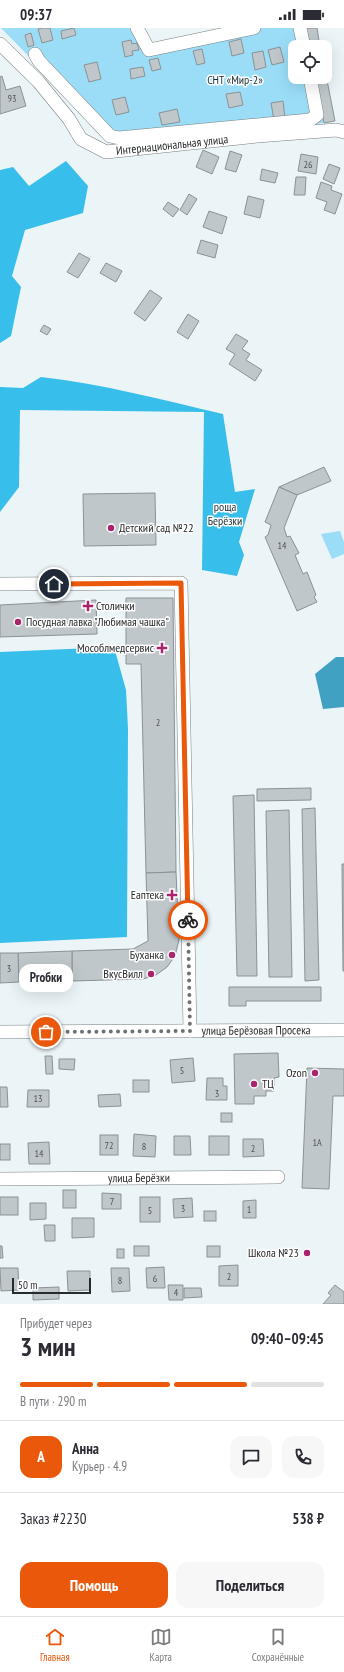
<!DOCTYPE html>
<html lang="ru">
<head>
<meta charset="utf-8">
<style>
  body { margin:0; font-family:"PT Sans Narrow",sans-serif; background:#f7f7f7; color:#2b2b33; height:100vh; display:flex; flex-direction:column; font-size:15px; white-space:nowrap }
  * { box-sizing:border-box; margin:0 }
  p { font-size:13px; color:#7c7c81 }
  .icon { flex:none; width:22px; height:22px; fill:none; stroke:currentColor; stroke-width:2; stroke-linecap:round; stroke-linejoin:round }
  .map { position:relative; height:1276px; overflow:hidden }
  .details { display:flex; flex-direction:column; background:#fff; flex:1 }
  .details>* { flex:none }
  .fabs { position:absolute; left:288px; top:12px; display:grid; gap:8px }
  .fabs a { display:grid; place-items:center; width:44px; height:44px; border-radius:8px; background:#fff; box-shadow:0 4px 16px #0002; font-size:20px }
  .scale { position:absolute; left:12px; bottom:10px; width:79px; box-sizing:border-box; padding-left:4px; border:2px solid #282b2c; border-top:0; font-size:11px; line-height:14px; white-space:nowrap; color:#282b2c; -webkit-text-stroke:3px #fff; paint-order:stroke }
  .pin { position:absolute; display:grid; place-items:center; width:34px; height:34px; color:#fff; margin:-17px; border:2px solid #fff; border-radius:50%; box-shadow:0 1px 4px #0007 }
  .courier { position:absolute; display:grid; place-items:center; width:40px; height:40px; margin:-20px; border:3px solid #ea580c; border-radius:50%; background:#fff; color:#222; box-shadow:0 1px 5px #0007 }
  .bubble { position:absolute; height:28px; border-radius:12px; background:#fff; box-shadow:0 4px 16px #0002; font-size:13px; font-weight:600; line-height:28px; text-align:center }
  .summary em { font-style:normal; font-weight:600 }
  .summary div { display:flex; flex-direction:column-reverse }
  .summary { display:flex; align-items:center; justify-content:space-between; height:68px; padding:0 20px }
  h1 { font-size:26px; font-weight:600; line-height:30px }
  .bar { display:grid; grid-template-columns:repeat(4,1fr); gap:6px 4px; align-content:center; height:48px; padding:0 20px }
  .bar i { height:5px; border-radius:3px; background:#e1e1e2 }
  .bar .current { background:#ea580c }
  .bar p { grid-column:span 4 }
  .line { display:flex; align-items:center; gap:10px; padding:0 20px; border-top:1px solid #e1e1e2 }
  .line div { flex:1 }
  .round { display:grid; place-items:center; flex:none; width:42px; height:42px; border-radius:12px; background:#f7f7f7 }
  .action { display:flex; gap:8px; margin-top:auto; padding:8px 20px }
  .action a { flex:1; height:46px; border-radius:12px; background:#ea580c; color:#fff; font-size:16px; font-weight:600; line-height:46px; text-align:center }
  .action a+a { background:#f7f7f7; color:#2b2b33 }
  .status { display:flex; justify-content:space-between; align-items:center; height:28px; padding:0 20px; background:#fff; direction:ltr }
  .status svg { height:11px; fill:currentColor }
  .tabs { display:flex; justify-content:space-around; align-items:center; height:56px; border-top:1px solid #e1e1e2; background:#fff; font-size:11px; color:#7c7c81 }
  .tabs a { display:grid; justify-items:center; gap:2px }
  .tabs .current { color:#ea580c }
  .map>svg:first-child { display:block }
  .green { fill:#9bddf7 }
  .forest { fill:#37beea }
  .water { fill:#41a1c3 }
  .building { fill:#bfc7cb; stroke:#8a9295 }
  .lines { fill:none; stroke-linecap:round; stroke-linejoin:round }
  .minor-casing { stroke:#777e81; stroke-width:14 }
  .minor { stroke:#fff; stroke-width:13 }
  .done { stroke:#6c7173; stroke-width:4; stroke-dasharray:0 7.2 }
  .route { stroke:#ea580c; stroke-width:5 }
  .poi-dot { fill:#aa246d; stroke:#fff; stroke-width:1.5 }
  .labels { text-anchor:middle; stroke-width:3; stroke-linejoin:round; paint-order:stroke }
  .number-label { font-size:10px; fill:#4e5254 }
  .park-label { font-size:12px; fill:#1b3039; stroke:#fff }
  .street-label { font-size:12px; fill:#282b2c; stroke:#fff }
  .poi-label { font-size:12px; fill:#282b2c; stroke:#fff; text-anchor:end }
</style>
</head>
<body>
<div class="status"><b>09:37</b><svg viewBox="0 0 49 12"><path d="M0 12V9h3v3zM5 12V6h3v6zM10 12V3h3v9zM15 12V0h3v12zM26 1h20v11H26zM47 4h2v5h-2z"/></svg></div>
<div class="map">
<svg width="344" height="1276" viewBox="0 0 344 1276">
  <rect width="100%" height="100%" fill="#ebf4f7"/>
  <g class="green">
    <path d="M1,0h142l6,14 8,1 72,-15h76l4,19h-14v30h20l9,46 -211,19z"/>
    <path d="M340,503l4,11v12l-12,5 -11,-25z"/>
  </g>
  <g class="forest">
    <path d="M66,133l22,25 -5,27 -58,17 -13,46 9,11 -10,49 -11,7v-173l13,-3 16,19z"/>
    <path d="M41,349c62,7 122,23 182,37l12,78 20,-3 -16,53 5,13 -7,21 -35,-6 2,-158 -184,-2 -1,77 -19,25v-125l23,1z"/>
    <path d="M114,619l12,43 2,39 -1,208 -127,6v-291z"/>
  </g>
  <path class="water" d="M336,629h8v50l-21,2 -8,-35z"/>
  <g class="building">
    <path d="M42,0h8l3,12 -11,3 -4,-14z"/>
    <path d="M74,0l2,7 -14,4 -1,-8z"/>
    <path d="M305,0h12l3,19h-11z"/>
    <path d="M31,5l3,12 -6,2 -3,-12z"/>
    <path d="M241,11l3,14 -12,3 -3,-14z"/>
    <path d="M131,12l1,4 5,-1 2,7 -7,1 1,4 -8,2 -3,-15z"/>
    <path d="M280,19l4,15 -12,3 -4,-15z"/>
    <path d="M202,21l3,14 -8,2 -4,-14z"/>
    <path d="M263,23l3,16 -11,3 -3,-17z"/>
    <path d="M158,30l3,11 -9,2 -3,-11z"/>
    <path d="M97,34l4,17 -12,3 -5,-17z"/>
    <path d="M143,39l2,9 -14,3 -1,-10z"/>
    <path d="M325,42l10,51 -11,2 -9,-46h10z"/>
    <path d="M2,48l4,14 14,-4 6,20 -26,8v-37z"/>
    <path d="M240,64l3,13 -14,3 -3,-14z"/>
    <path d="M125,69l4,15 -13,3 -4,-15z"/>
    <path d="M283,73l2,17 -11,2 -3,-17z"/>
    <path d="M177,81l3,13 -18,3 -3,-12z"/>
    <path d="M203,122l16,7 -7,17 -16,-7z"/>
    <path d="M230,123l12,4 -6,17 -11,-3z"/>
    <path d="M301,126l17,3 -2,17 -18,-3z"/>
    <path d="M329,136l11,4 -6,16 -11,-5z"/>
    <path d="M262,141l16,4 -3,10 -15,-3z"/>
    <path d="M296,149h10l-1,18h-11z"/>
    <path d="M321,154l11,4 -1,4 11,4 -7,20 -11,-4 3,-8 -11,-4z"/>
    <path d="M189,166l8,5 -10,16 -7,-5z"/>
    <path d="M248,168l16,4 -4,18 -16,-4z"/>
    <path d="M168,174l11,7 -6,8 -10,-8z"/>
    <path d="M209,183l18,6 -5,17 -19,-7z"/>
    <path d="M201,212l17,5 -3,13 -18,-5z"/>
    <path d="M79,225l11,6 -12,19 -11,-6z"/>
    <path d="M106,235l16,8 -6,11 -16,-9z"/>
    <path d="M150,262l12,8 -17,23 -11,-8z"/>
    <path d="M188,286l11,7 -11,18 -11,-7z"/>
    <path d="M44,297l7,4 -4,6 -7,-4z"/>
    <path d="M236,306l12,7 -6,8 8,5 -4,6 16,10 -7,11 -26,-17 6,-10 -9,-5z"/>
    <path d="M324,439l7,14 -34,14 -18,-8z"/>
    <path d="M279,459l18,8 -13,33 3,9 3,-1 9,17 -4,2 8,19 4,-2 9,23 -2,2 3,5 -20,9 -32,-74 3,-2 3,-10 -6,-3z"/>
    <path d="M155,465l1,52 -72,1 -1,-52z"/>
    <path d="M126,570h47l3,274 -30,1 -5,-209h-15z"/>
    <path d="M96,572l1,34 -97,3v-32z"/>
    <path d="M311,760v12l-54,1v-12z"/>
    <path d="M254,767l3,181h-20l-4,-180z"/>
    <path d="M315,780l4,172 -14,1 -3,-172z"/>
    <path d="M289,782l3,167h-23l-3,-166z"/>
    <path d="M342,836h2v107h-1z"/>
    <path d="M176,844l3,68 -4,16 -8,11 -11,8 -13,4 -71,2v-30l61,-2 15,-8 -2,-68z"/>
    <path d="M72,923v30l-53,1 -1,-29z"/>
    <path d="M0,925h18l1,29 -19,1z"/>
    <path d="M229,959h92v14h-75v5h-17z"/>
    <path d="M278,1025l1,24 -5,1v13h-8v5h-12v8h-19l-1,-50z"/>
    <path d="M45,1028h7l1,18h-7z"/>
    <path d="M193,1030l2,23 -23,2 -2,-23z"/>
    <path d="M59,1031h16l-1,11 -15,-1z"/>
    <path d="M307,1040l37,1v27h-11l-4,93 -27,-1z"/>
    <path d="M207,1050h16v8h4v14h-21z"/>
    <rect x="133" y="1052" width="16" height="12"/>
    <path d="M0,1059h7l1,20h-8z"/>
    <path d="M28,1062h21v17h-22z"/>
    <path d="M120,1066l1,12 -22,1 -1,-12z"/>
    <rect x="221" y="1085" width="11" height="9"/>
    <path d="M134,1106l22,2 -1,21 -22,-1z"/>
    <rect x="100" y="1107" width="18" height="20"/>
    <path d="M174,1108h16l1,19h-17z"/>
    <rect x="209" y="1108" width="20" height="19"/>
    <path d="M243,1111h20l1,17 -21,1z"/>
    <path d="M49,1114l1,22h-21l-1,-21z"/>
    <rect x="0" y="1116" width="10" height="16"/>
    <rect x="63" y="1162" width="13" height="18"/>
    <path d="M102,1165l19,1v15h-19z"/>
    <rect x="0" y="1169" width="18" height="18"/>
    <rect x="140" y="1169" width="20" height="25"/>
    <path d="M192,1170l1,19 -19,1 -1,-19z"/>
    <path d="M256,1172v18h-13v-17z"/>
    <path d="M30,1175h16v16l-16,1z"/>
    <rect x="204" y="1183" width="12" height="10"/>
    <path d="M72,1190h22v19l-22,1z"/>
    <path d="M44,1197h11v16h-10z"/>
    <path d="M0,1218h2l1,12h-3z"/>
    <rect x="134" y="1218" width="15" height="10"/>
    <rect x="207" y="1218" width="13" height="11"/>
    <rect x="117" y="1221" width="7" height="9"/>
    <path d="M238,1237v21h-19v-20z"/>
    <path d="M164,1239l1,21h-18l-1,-20z"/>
    <path d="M0,1240h18l1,22 -18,1z"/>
    <path d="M111,1240h18l1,23 -18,1z"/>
    <path d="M67,1243h23v19l-22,1z"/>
    <path d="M168,1257h15v15h-14z"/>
    <path d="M335,1257l9,7v12h-21l8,-9 -3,-2z"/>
    <path d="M59,1259v12l-26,1v-12z"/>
    <path d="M184,1260h17l1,9 -18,1z"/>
  </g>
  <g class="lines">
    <g class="minor-casing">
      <g id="minor">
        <path d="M137,0l12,22 105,-22"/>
        <path d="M300,0l4,19"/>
        <path id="s1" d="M0,16l38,37 31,38 12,20 25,13 151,-16 79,-6 8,2"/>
        <path d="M35,26l4,7 71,75 9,2 191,-18 7,-5 -7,-38"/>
        <path d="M0,556l181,-1 9,448"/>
        <path id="s2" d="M0,1004l344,-2"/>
        <path id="s3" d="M0,1151l278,-2"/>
      </g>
    </g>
    <use href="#minor" class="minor"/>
  </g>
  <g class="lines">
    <path class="done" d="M46,1004l144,-1 -2,-111"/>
    <path class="route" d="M54,556l127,-1 7,337"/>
  </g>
  <g class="poi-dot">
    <circle cx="111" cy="500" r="4"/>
    <path d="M86 572h4v4h4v4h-4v4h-4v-4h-4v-4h4z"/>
    <circle cx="18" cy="594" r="4"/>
    <path d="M160 614h4v4h4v4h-4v4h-4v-4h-4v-4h4z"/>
    <path d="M170 861h4v4h4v4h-4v4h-4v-4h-4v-4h4z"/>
    <circle cx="172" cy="927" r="4"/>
    <circle cx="151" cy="946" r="4"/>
    <circle cx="315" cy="1045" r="4"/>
    <circle cx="254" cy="1056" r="4"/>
    <circle cx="307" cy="1225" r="4"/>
  </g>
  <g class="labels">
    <g class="number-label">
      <text x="12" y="74">93</text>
      <text x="308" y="140">26</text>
      <text x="282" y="521">14</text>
      <text x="158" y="698">2</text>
      <text x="9" y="944">3</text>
      <text x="182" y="1046">5</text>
      <text x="217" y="1069">3</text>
      <text x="38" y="1074">13</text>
      <text x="317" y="1118">1А</text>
      <text x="109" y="1121">72</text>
      <text x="144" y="1122">8</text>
      <text x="253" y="1124">2</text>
      <text x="39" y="1129">14</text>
      <text x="112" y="1177">7</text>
      <text x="183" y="1184">3</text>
      <text x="249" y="1185">1</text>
      <text x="150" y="1186">5</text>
      <text x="229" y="1252">2</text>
      <text x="155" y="1254">6</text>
      <text x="120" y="1256">8</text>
      <text x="176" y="1268">4</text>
    </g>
    <g class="park-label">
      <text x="235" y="56">СНТ «Мир-2»</text>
      <text x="225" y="483">роща<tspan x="225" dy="14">Берёзки</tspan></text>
    </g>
    <g class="street-label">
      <text dy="4" stroke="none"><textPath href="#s1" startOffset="220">Интернациональная улица</textPath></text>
      <text dy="4" stroke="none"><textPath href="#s2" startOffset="256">улица Берёзовая Просека</textPath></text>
      <text dy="4" stroke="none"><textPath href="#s3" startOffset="139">улица Берёзки</textPath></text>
    </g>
    <g class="poi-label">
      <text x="119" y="504" text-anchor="start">Детский сад №22</text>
      <text x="96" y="582" text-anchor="start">Столички</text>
      <text x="26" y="598" text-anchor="start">Посудная лавка "Любимая чашка"</text>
      <text x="154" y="624">Мособлмедсервис</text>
      <text x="164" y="871">Еаптека</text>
      <text x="164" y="931">Буханка</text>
      <text x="143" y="950">ВкусВилл</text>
      <text x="307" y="1049">Ozon</text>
      <text x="262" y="1060" text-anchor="start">ТЦ</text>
      <text x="299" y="1229">Школа №23</text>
    </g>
  </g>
</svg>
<div class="fabs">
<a><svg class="icon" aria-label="locate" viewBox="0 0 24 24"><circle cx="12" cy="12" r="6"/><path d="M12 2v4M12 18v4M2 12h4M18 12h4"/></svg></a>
</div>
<div class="scale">50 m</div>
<div class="pin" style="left:46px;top:1004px;background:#ea580c"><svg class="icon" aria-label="bag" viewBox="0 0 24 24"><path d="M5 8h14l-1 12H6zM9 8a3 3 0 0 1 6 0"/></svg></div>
<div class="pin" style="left:54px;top:556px;background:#1f2937"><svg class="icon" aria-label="home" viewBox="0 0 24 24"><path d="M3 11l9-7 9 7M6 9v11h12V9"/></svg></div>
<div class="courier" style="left:188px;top:892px"><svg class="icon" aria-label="bike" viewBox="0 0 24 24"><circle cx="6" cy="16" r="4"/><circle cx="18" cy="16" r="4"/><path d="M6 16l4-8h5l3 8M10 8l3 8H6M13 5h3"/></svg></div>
<div class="bubble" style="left:19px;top:936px;width:54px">Proбки</div>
</div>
<section class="details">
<div class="summary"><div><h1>3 мин</h1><p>Прибудет через</p></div><em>09:40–09:45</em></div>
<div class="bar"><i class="current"></i><i class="current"></i><i class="current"></i><i></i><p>В пути · 290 m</p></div>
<div class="line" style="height:72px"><b class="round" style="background:#ea580c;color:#fff">А</b><div><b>Анна</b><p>Курьер · 4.9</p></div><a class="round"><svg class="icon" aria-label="chat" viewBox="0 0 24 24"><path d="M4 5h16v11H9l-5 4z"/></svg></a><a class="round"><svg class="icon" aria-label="phone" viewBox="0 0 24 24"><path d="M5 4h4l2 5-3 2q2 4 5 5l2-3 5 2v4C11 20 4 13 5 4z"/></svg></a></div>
<div class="line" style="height:52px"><div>Заказ #2230</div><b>538 ₽</b></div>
<div class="action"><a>Помощь</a><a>Поделиться</a></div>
</section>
<nav class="tabs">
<a class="current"><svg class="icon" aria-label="home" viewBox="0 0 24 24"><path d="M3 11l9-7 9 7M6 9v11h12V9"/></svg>Главная</a>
<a><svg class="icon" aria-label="map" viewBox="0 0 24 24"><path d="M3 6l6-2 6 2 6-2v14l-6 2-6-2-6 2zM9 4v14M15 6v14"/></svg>Карта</a>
<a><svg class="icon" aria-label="saved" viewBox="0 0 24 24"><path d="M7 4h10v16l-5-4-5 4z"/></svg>Сохранённые</a>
</nav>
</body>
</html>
